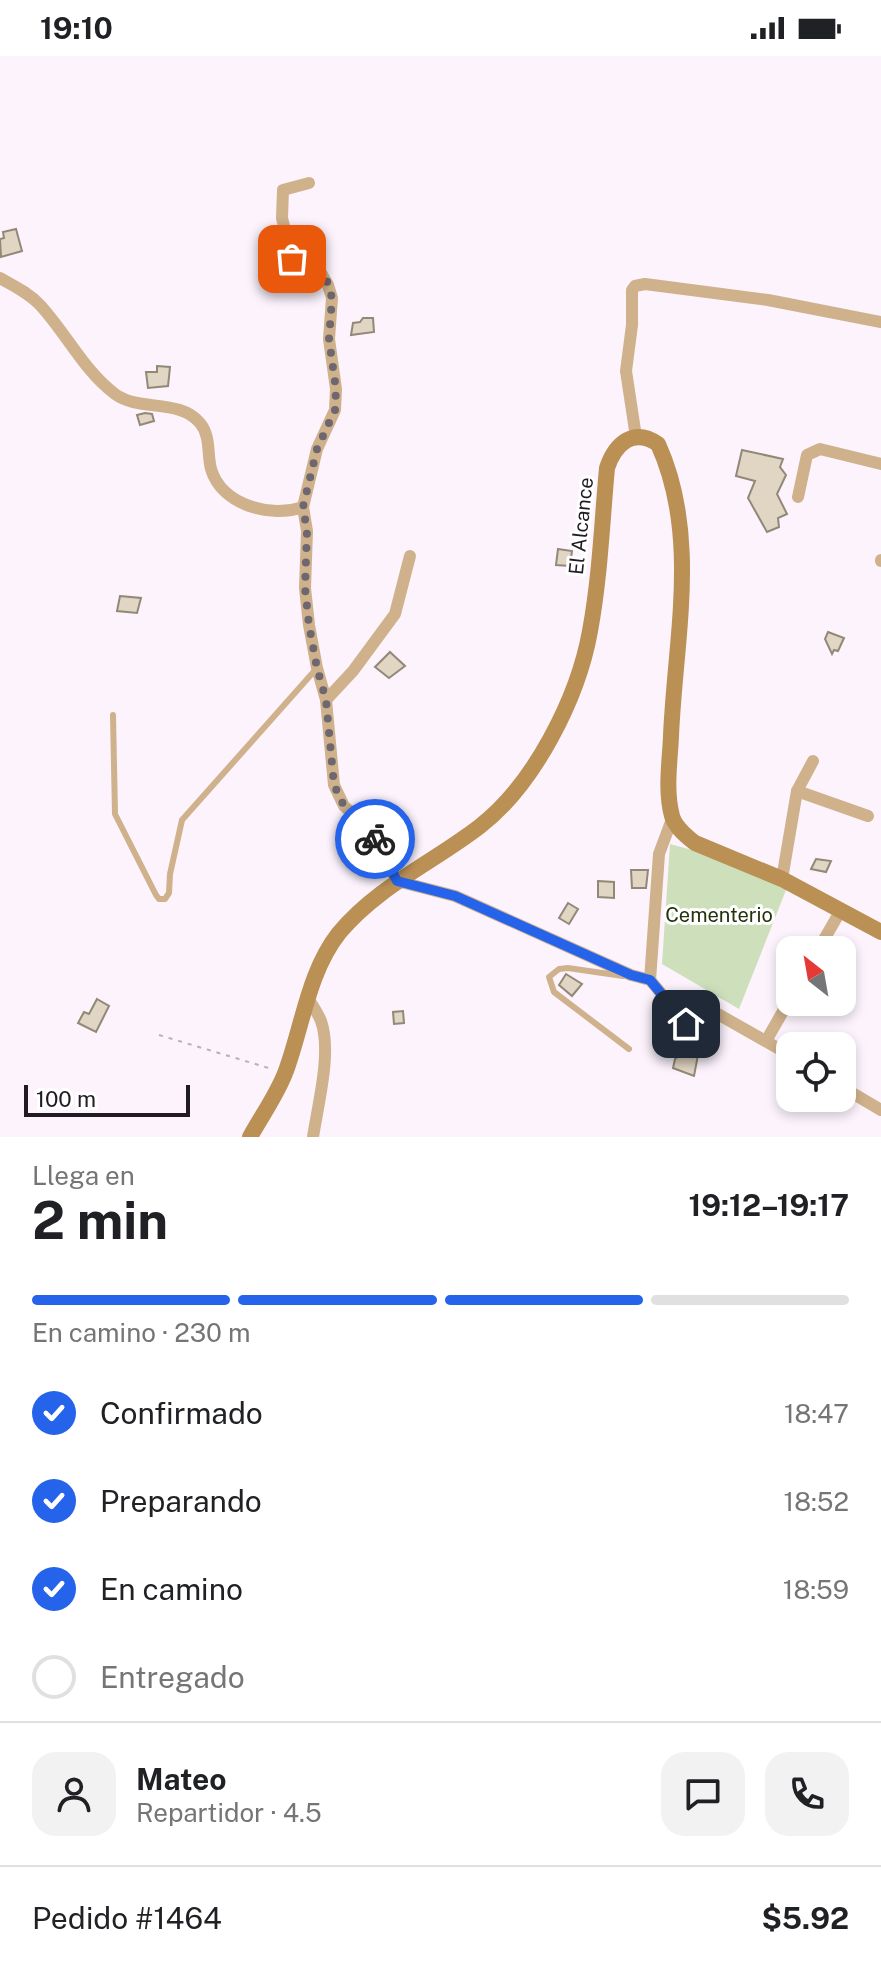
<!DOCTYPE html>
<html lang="es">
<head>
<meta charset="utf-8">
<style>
  body { margin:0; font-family:"Public Sans",sans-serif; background:#f2f2f2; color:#202124; height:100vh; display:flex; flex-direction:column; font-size:30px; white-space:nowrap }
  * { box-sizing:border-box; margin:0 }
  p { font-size:26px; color:#757577 }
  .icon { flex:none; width:44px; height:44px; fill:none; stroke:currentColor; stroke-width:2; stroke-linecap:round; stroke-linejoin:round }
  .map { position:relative; height:1081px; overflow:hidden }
  .side { display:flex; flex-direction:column; background:#fff; flex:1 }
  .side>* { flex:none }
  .needle { width:52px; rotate:329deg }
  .controls { position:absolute; left:776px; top:880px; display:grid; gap:16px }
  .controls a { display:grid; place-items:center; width:80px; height:80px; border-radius:16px; background:#fff; box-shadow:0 4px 12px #0003; font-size:40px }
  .scale { position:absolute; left:24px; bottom:20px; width:166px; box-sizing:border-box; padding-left:8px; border:4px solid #211c22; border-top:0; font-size:22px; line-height:28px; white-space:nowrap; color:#211c22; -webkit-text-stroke:6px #fff; paint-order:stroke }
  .pin { position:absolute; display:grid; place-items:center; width:68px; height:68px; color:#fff; margin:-34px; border-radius:16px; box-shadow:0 4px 12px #0006 }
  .courier { position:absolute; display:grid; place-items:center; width:80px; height:80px; margin:-40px; border:6px solid #2563eb; border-radius:50%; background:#fff; color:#222; box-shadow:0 2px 10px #0007 }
  .overview em { font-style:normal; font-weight:700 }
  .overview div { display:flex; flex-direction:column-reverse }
  .overview { display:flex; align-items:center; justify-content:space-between; height:136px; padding:0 32px }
  h1 { font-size:52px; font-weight:700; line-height:60px }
  .bar { display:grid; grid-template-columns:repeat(4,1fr); gap:12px 8px; align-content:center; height:96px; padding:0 32px }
  .bar i { height:10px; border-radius:6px; background:#e0e0e0 }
  .bar .active { background:#2563eb }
  .bar p { grid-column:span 4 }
  .line { display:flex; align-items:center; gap:20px; padding:0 32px; border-top:2px solid #e0e0e0 }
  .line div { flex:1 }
  .round { display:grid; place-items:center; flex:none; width:84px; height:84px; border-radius:24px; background:#f2f2f2 }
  ol { padding:0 32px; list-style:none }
  li { display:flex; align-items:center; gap:24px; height:88px }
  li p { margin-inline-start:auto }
  li .icon { padding:8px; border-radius:50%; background:#2563eb; color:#fff; stroke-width:4 }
  li:last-child { color:#757577 }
  li i { width:44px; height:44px; border:4px solid #e0e0e0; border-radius:50% }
  .status { display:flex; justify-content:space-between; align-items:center; height:56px; padding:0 40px; background:#fff; direction:ltr }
  .status svg { height:22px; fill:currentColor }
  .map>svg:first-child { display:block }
  .green { fill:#cee0bb }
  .building { fill:#e1d5c3; stroke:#938878; stroke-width:2 }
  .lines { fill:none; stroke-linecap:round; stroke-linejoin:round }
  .path { stroke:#b7b0b8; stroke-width:2; stroke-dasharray:4 6; stroke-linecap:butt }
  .lane { stroke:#cfb28c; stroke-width:6 }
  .street { stroke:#cfb28c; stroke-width:12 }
  .secondary { stroke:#ba9054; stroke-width:16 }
  .done { stroke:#6e676f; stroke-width:8; stroke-dasharray:0 14.4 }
  .route { stroke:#2563eb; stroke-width:10 }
  .labels { text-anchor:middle; stroke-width:6; stroke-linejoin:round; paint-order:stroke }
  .street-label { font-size:20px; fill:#211c22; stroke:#fff }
  .park-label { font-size:20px; fill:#23330c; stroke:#fff }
</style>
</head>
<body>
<div class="status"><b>19:10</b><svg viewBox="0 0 49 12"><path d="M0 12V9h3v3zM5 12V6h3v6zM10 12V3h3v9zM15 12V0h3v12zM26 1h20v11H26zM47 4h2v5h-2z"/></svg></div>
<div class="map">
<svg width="881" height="1081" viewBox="0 0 881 1081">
  <rect width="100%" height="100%" fill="#fcf3fd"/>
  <path class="green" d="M670,788l63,17 55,24 -49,124 -77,-45z"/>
  <g class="building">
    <path d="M16,173l6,22 -21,6 -1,-18 4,-1 -1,-6z"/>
    <path d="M363,262h10l1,14 -23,3 2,-12 7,-1z"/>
    <path d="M157,310l13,1 -2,19 -20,2 -2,-16h11z"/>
    <path d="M145,357l7,1 2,7 -14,4 -3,-10z"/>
    <path d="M742,394l41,9 -3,8 6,8 -9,19 10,20 -9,4 1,9 -12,5 -19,-34 7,-17 -19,-5z"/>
    <path d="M558,493l14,2 -2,15 -14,-1z"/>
    <path d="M120,540l21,2 -4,15 -20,-2z"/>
    <path d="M828,576l16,6 -6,13 -4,-1 -2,4 -7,-15z"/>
    <path d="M390,596l15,14 -16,12 -14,-11z"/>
    <path d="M816,803l15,2 -5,11 -15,-3z"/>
    <path d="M631,814h17l-2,18h-14z"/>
    <path d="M598,825l16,1v16l-16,-1z"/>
    <path d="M568,847l10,6 -9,15 -10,-6z"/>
    <path d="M566,918l16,10 -10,12 -13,-11z"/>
    <path d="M97,943l12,7 -13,26 -18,-9 6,-11 5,2z"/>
    <path d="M403,955l1,12 -10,1 -1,-12z"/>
    <path d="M685,994l13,5 -4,21 -21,-8 2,-9z"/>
  </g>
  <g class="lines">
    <path class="path" d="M159,979l113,34"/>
    <g class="lane">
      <path d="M113,659l2,99 41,81 3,4h6l4,-6 1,-19 12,-54 135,-152"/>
      <path d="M623,920l-55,-8 -9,1 -10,8 5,15 75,57"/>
    </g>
    <g class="street">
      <path d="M0,222c14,8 29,15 40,27 26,28 44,66 75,89 24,18 64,4 85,29 11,13 7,31 11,46 11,37 61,49 92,38l4,24 -2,57 4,37 8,43 9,32 8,85 10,21 18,17 14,17 21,41 58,15 176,79 19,5 41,49 5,2 20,-18 74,42"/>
      <path d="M636,381l-10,-66 6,-46v-35l3,-4 10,-2 123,16 113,22"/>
      <path d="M798,441l9,-42 13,-6 61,15"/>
      <path d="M303,451l14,-58 18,-39 1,-21 -7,-50 3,-41 -4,-13 -7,-12 -29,-14 -10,-41 1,-28 26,-7"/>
      <path d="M881,504v1"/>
      <path d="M326,644l27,-29 42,-57 15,-58"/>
      <path d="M797,735l71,25"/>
      <path d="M782,823l15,-88 16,-30"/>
      <path d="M818,894l23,-40"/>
      <path d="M650,924l9,-126 13,-35"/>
      <path d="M308,942c4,7 10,15 13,23 11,31 -3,83 -8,116"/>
      <path d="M766,985l24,-42"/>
      <path d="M842,1031l39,23"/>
    </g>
    <path class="secondary" d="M250,1081c12,-22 29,-45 37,-69 16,-45 22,-97 52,-135 38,-46 93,-70 140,-106 55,-42 99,-129 111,-196 10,-54 12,-109 17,-163 8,-24 26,-41 51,-24 42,92 17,195 13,292 -1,25 -6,54 1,80 3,11 14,20 23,27l87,36 99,53"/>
  </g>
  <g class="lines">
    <path class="done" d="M292,203l29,14 5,5 6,20 -3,41 7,50 -1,21 -18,39 -14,58 4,24 -2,57 4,37 8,43 9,32 8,85 10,21 31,33"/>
    <path class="route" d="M375,783l22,42 58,15 176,79 19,5 36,44"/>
  </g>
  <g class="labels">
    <g class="street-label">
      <text transform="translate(581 470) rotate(-84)" y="7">El Alcance</text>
    </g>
    <g class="park-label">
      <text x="719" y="866">Cementerio</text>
    </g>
  </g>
</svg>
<div class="controls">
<a><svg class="needle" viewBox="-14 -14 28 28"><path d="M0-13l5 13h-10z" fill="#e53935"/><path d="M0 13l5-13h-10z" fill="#757577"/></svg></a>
<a><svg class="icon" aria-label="locate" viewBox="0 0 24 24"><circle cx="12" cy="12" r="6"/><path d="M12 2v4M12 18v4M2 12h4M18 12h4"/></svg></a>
</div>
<div class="scale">100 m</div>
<div class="pin" style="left:292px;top:203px;background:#ea580c"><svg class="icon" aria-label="bag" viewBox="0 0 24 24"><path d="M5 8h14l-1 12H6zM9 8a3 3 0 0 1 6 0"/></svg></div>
<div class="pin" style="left:686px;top:968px;background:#1f2937"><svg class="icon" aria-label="home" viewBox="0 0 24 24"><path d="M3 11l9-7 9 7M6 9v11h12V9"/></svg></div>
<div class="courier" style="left:375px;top:783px"><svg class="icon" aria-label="bike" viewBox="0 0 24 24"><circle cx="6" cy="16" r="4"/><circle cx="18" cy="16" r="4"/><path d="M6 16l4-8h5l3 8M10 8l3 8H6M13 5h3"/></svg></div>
</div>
<section class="side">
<div class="overview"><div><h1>2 min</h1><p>Llega en</p></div><em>19:12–19:17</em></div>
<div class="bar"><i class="active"></i><i class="active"></i><i class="active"></i><i></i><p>En camino · 230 m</p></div>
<ol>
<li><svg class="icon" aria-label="check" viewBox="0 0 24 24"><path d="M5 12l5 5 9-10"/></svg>Confirmado<p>18:47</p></li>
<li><svg class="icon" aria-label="check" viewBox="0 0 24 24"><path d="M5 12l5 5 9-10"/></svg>Preparando<p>18:52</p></li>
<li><svg class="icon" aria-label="check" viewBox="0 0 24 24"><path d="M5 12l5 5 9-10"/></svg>En camino<p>18:59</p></li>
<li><i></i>Entregado</li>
</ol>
<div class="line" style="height:144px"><a class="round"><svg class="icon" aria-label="person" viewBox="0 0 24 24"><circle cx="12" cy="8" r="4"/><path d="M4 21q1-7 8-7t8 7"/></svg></a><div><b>Mateo</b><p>Repartidor · 4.5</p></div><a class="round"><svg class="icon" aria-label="chat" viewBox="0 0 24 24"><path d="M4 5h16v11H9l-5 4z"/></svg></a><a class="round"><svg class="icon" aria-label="phone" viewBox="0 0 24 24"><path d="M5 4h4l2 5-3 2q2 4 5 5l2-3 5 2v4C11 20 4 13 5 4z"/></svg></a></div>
<div class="line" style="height:104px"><div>Pedido #1464</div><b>$5.92</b></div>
</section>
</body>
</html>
